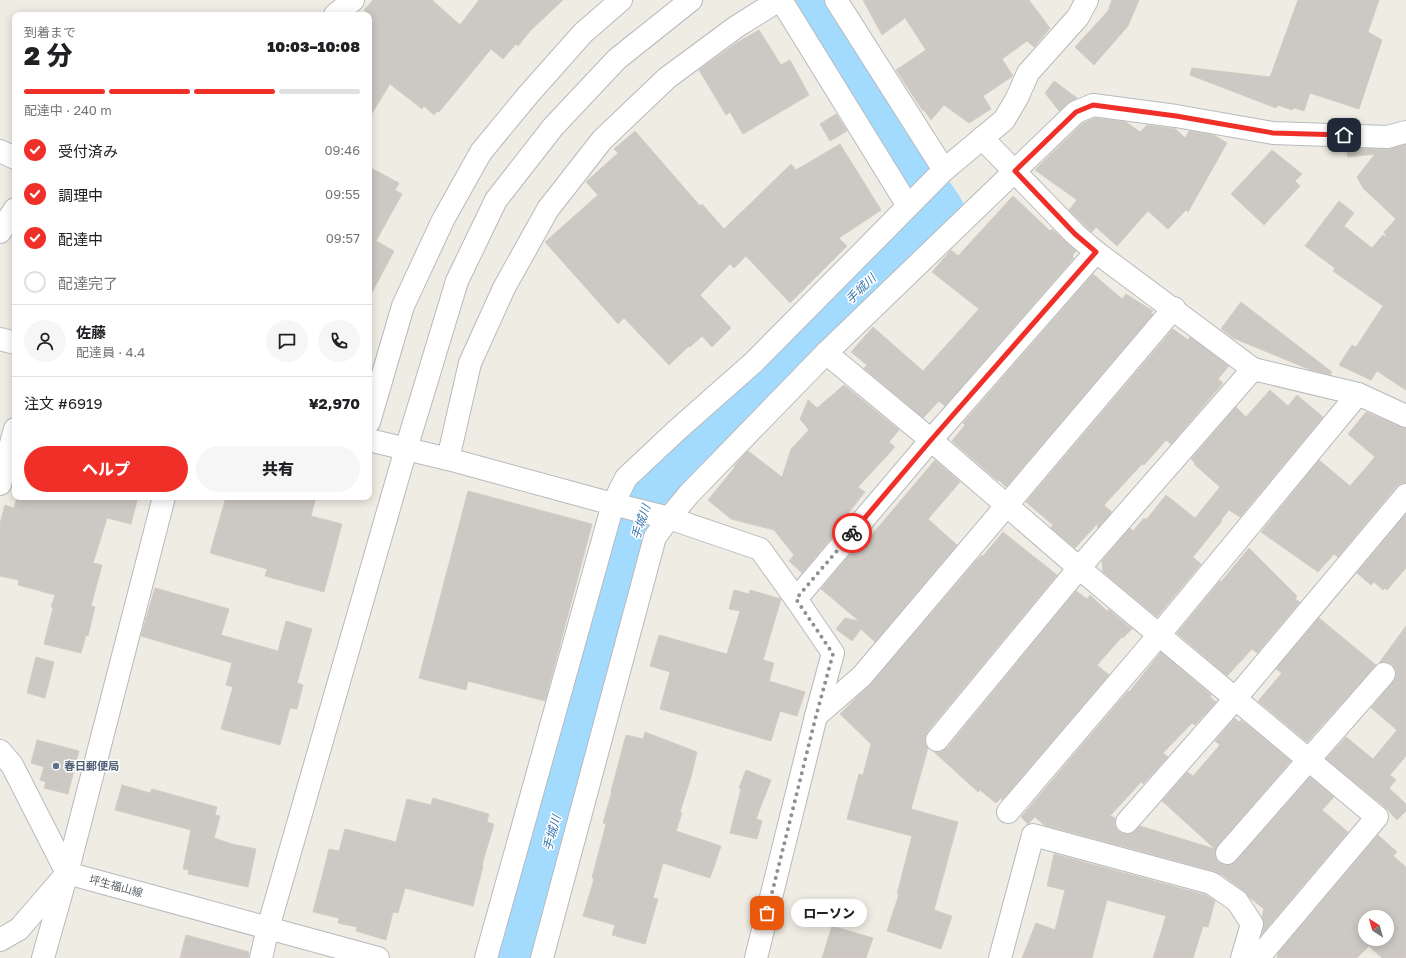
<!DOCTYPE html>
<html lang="ja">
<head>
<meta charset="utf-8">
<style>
  body { margin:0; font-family:"Golos Text","Noto Sans JP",sans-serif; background:#f6f6f6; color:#202124; height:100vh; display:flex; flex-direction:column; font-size:15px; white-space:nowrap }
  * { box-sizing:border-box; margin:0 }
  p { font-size:13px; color:#757577 }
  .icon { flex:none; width:22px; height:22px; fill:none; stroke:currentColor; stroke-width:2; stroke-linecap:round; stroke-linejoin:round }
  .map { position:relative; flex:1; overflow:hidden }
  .side { position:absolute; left:12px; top:12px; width:360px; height:488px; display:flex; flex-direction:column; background:#fff; border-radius:8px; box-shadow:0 2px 10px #0003 }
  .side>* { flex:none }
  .needle { width:26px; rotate:323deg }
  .controls { position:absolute; left:1358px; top:910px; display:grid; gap:8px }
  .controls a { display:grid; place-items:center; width:36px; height:36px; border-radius:50%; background:#fff; box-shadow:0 2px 10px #0003; font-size:20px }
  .pin { position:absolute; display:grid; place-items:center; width:34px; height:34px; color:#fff; margin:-17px; border-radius:8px; box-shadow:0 2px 6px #0006 }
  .courier { position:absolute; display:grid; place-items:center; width:40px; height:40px; margin:-20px; border:3px solid #f02f28; border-radius:50%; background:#fff; color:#222; box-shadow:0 1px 5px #0007 }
  .bubble { position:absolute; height:28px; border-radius:14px; background:#fff; box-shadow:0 2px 10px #0003; font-size:13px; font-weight:800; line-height:28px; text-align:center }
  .summary em { font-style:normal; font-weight:800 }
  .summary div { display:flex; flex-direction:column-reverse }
  .summary { display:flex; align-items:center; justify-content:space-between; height:68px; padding:0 12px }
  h1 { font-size:26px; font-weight:800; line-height:30px }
  .bar { display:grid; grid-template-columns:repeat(4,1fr); gap:6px 4px; align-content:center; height:48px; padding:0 12px }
  .bar i { height:5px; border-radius:3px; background:#e0e0e0 }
  .bar .on { background:#f02f28 }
  .bar p { grid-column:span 4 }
  .line { display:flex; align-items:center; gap:10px; padding:0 12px; border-top:1px solid #e0e0e0 }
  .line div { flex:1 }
  .round { display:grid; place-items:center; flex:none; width:42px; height:42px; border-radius:21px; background:#f6f6f6 }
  ol { padding:0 12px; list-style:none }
  li { display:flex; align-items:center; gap:12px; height:44px }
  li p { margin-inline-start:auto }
  li .icon { padding:4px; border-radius:50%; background:#f02f28; color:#fff; stroke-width:4 }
  li:last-child { color:#757577 }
  li i { width:22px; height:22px; border:2px solid #e0e0e0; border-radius:50% }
  .action { display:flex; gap:8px; margin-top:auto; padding:8px 12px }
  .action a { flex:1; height:46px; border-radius:24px; background:#f02f28; color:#fff; font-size:16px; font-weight:800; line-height:46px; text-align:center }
  .action a+a { background:#f6f6f6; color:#202124 }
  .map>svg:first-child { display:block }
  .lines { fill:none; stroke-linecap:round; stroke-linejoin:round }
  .river { stroke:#a3dbff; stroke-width:42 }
  .building { fill:#ccc8c3; stroke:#d4cdc1; fill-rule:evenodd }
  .minor-casing { stroke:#b6babe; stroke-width:24 }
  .tertiary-casing { stroke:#b6babe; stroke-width:24 }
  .secondary-casing { stroke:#b7bbc0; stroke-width:24 }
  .minor { stroke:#fff; stroke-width:22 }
  .tertiary { stroke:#fff; stroke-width:22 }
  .secondary { stroke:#fff; stroke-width:22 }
  .done { stroke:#8f9191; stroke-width:4; stroke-dasharray:0 7.2 }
  .route { stroke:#f02f28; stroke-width:5 }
  .service-dot { fill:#5c6f8a; stroke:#fff; stroke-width:1.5 }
  .labels { text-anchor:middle; stroke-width:3; stroke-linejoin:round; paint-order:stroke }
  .service-label { font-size:11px; font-weight:bold; fill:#4e5e75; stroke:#fff; text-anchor:start }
  .street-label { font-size:11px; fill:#5b6065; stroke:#fff }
  .water-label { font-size:12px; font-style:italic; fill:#3976ad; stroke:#fff }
</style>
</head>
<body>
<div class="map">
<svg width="1406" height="958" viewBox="0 0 1406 958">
  <rect width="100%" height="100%" fill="#efece3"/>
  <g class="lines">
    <g class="river">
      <path d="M811,2l111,175"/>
      <path d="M517,958l118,-417 18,-54 291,-276 -9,-14"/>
    </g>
  </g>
  <g class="building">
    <path d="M373,0h59l28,25 19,-25h84l-32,30 -13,16 -2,-2 -13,15 -12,-10 -52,63 -2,-1 -3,4 -10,-9 -2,3 -32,-25 -21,34v-103l-5,-5z"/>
    <path d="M863,0h166l21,28 -16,19 -7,-6 -25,18 11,17 -30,20 8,13 -22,14 -25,-18 -13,15 -7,-10 -1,1 -27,-41 30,-20 -21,-32 -23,17z"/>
    <path d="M1112,0h27l-11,26 -34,39 -19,-18 33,-36z"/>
    <path d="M1298,0h81l-11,32 14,8 -23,69 -49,-16 -6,18 -10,-3 -2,2 -14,-5 -2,3 -86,-33 2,-7 78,9z"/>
    <path d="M759,30l22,35 9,-5 19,35 -66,39 -13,-22 -4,3 -27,-45 39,-28z"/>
    <path d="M1054,81l23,17 -9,5 -9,8 -14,-18z"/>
    <path d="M836,114l11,17 -17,10 -10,-17z"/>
    <path d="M1095,118l31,4 14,10 7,-7 29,4 9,9 4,-7 25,4 13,8 -39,69 -2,-2 -18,19 -20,-18 -31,35 -21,-19 -4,5 -8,-7 -15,-15 8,-10 -42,-30 48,-47z"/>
    <path d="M635,131l65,75 2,-2 22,25 67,-65 5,6 44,-26 41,66 -42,28 8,8 -57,57 -44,-47 -12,12 -4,-4 -30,31 31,33 -19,19 -10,-11 -12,11 -1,-1 -20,19 -45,-47 -6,6 -73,-82 53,-47 -12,-13 32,-29 -4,-4z"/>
    <path d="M1406,145v245l-29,-19 -6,9 -32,-15 13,-20 4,2 27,-41 -50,-35 2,-3 -30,-22 34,-45 15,12 -10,13 28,22 11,-13 4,3 -3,-6 12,-13 -33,-31 -6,-11 18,-23 -27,3 -2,-9 41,1z"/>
    <path d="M1272,150l30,24 -7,7 5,5 -36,39 -33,-31z"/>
    <path d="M369,167l30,16 -4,7 7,4 -26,47 18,10 -25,47z"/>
    <path d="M1013,196l37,35 2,-2 24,22 -4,5 2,2 -129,148 -6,-5 -16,17 -59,-50 3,-3 -16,-13 22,-25 50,44 56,-62 -47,-37 19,-22 7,6z"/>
    <path d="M1093,274l29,25 4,-5 27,17 -2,2 2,1 -147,173 -7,-7 -1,1 -46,-40 13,-16 -2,-2z"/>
    <path d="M1241,302l91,70 -2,3 -19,-5 -78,-32 -12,-9z"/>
    <path d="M1173,329l15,11 2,-3 39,29 -11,13 5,4 -52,61 -5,-4 -22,25 -2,-1 -38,41 8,7 -14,16 -1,-4 -22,24 -24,-20 2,-3 -27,-23z"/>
    <path d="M844,385l55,45 -10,12 6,5 -37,40 7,5 -19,24 2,2 -46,55 -13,-12 5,-6 -20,-25 -43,-11 -23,-19 27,-33 -1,-1 14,-15 34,26 9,-28 18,-19 -9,-11 8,-19 9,8z"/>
    <path d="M1270,390l18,16 9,-11 26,22 -83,100 -11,-7 -8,10 1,1 -29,36 8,7 -44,53 -54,-45 -1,-11 28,-33 3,3 11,-13 2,2 20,-25 29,23 25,-31 -26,-23 1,-1 -4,-4 45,-52 10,10z"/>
    <path d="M1366,412l35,15 5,1v55h-5l-5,4 -58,70 -4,-3 -16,18 -57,-40 58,-72 31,26 25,-29 -27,-23z"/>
    <path d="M935,460l25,22 -32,37 29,26 -82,97 -14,-13 -9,12 -16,-12 9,-11 14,3 -38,-32 46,-55 3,3z"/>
    <path d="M468,491l124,33 -47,177 -77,-20 -2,9 -47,-12z"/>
    <path d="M17,497h121l-7,27 -24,-6 -14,45 9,2 -11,41 4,1 -7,29 -2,-1 -5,18 -37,-9 9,-36 -2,-1 4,-12 -37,-10 1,-5 -19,-4v-53l5,-18 9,3z"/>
    <path d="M226,497h90l-5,19 31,8 -18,68 -59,-16 2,-7 -57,-16z"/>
    <path d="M1406,514v54l-19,22 -2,-2 -2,2 -9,-8 -3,3 -14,-12z"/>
    <path d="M1003,532l54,43 -130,157 -2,6v6l3,4 -17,61 47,13 -24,88 18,6 -11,33 -54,-18 12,-37h-2l15,-58 -65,-17 12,-45 4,1 8,-31 -31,-30 16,-16 15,-14 105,-123 6,-6 1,1z"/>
    <path d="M1249,548l48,48 -2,3 5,3 -43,51 -5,-4 -25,27 -50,-43 43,-52 1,1z"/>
    <path d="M155,588l74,21 -8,26 57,16 8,-30 26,8 -15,54 6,2 -6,24 -7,-1 -10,37 -59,-16 12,-42 -7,-2 6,-22 -91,-27z"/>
    <path d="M734,590l15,4 1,-4 31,9 -18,61 11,3 -5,18 36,11 -8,24 -17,-5 -9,30 -111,-32 10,-37 -20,-6 9,-31 68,19 13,-43 -11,-2z"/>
    <path d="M1076,591l11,8 3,-4 18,17v-3l24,20 -9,9 -1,-1 -25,28 12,10 -107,125 -1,-2 -5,5 -16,-13 -2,2 -45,-41 8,1 6,-4z"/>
    <path d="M1319,618l57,47 -69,77 -49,-41 24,-28 -6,-4z"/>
    <path d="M1406,626v130l-16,19 6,5 -7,8 17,16v7l-9,9 -12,-13 -59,-48 20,-22 27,22 24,-29 -26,-22 22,-26 3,-5v-7l-4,-6 -6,-2 -7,1z"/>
    <path d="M1161,652l50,43 -1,2 6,5 -21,23 -3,-2 -29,30 5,4 -25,27 -2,-2 -31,34 5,2v8l3,5 6,3h7l9,-8 75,23 -53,-48 25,-29 6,4 27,-31 -5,-4 20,-23 4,4 2,-2 50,41 -73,84 -3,6v6l3,5 7,3h6l5,-4 74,-84 24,20 -12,13 26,22 -86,102 2,-11 -2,-7 2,-7 -15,-12 -5,-6 -23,-17v1l-7,-4 -170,-46 -9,-8 -7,7 -7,-7 107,-126 1,1z"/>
    <path d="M36,657l18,5 -9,36 -18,-5z"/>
    <path d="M645,732l52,20 -6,25 -11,35 2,1 -6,18 45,15 -11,32 -47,-15 -10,35 5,1 -13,45 -33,-9 3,-10 -32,-9 11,-37 -2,-1 14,-54 -3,-1 9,-32h-1l15,-56 17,4z"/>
    <path d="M37,740l42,11 -11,43 -24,-6 2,-6 -6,-2 4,-13 -13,-4z"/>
    <path d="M746,770l25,10 -15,39 6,2 -5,18 -27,-6 11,-44 -2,-1z"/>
    <path d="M122,785l28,8 2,-4 65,18 -2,8 5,1 -6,22 18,6 24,5 -8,38 -60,-13 1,-4 -6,-1 8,-39 -76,-20z"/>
    <path d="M433,798l56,16 -2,8 7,2 -12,41 1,1 -10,40 -68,-18 -7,25 -5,-1 -7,28 -30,-9 1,-4 -19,-4 1,-5 -26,-6 16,-63 10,2 6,-22 51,13 11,-43 24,6z"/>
    <path d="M1378,835l19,17 -4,4 13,11v91h-24l-13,-12 -12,12h-80l1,-5zM1365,917h22v22h-22z"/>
    <path d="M1054,854l152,41 9,6 -7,26 -5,-1 -10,32h-40l13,-42 -59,-16 -15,58h-70l14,-35 19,7 10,-40 -18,-4z"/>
    <path d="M832,926l41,12 -7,20h-44z"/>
    <path d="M186,935l63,17 -1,6h-68z"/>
  </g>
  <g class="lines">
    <g class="minor-casing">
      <g id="minor">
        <path d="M781,0l127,206"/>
        <path d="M836,0l108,170"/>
        <path d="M335,15l18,-15"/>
        <path d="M982,138l93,96 21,18 157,117 105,25 48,22"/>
        <path d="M0,151l15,7"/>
        <path d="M0,232l15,-23"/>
        <path d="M0,339l15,4"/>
        <path d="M826,353l105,87 148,128 298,249 -119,141"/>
        <path d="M369,422l34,-116 40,-86 38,-68 47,-57 55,-62 38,-33"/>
        <path d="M369,440l79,19 165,45"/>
        <path d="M448,459l22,-96 34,-75 44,-79 54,-69 65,-62 69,-51 43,-27"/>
        <path d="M0,484l15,-55"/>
        <path d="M796,599l135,-159 165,-188"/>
        <path d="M816,716l46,-40 312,-368"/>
        <path d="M937,740l142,-172 174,-199"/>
        <path d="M1008,812l151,-177 199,-241"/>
        <path d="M1127,822l108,-123 171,-204"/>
        <path d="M1227,853l157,-179"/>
        <path d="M0,940l19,-11"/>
        <path d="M486,958l127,-454 13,-26 50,-47 78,-69 190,-192 60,-50 13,-22 11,-25 50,-56 9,-17"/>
        <path d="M542,958l113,-421 14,-19 20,-24 137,-141 250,-241 17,-7 83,11 97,17 114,4 19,-5"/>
        <path d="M1000,958l33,-123 178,48 26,18 15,23 -10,34"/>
      </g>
    </g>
    <g class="tertiary-casing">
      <g id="tertiary">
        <path d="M613,504l56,14 91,31 36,50 37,54 -17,63 -60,242"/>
        <path d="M19,929l44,-51"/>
        <path d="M43,958l24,-85 97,-376"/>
        <path d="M378,958l-110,-30 138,-479 51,-168 39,-81 57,-73 64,-68 74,-59"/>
      </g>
    </g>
    <g class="secondary-casing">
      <path id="secondary" d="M0,751l12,14 55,108 201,55 -7,30"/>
    </g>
    <use href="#minor" class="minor"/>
    <use href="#tertiary" class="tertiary"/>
    <use href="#secondary" class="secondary"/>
  </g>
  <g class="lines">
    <path class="done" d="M767,913l49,-197 17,-62 -37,-55 56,-66"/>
    <path class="route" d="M852,533l79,-93 165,-188 -21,-18 -60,-63 61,-59 17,-7 83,11 97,17 71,2"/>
  </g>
  <circle class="service-dot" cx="56" cy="766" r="4"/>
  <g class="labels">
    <g class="service-label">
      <text x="64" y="770">春日郵便局</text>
    </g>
    <g class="street-label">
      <text transform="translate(116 886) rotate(15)" y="4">坪生福山線</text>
    </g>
    <g class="water-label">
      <text transform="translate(861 289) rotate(-44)" y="4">手城川</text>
      <text transform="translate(641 522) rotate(-71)" y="4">手城川</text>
      <text transform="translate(552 833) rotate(-74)" y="4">手城川</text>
    </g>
  </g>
</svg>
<div class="controls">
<a><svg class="needle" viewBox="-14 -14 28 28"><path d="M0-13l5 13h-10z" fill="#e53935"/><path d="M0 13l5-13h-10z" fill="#757577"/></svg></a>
</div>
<div class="pin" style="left:767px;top:913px;background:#ea580c"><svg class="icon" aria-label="bag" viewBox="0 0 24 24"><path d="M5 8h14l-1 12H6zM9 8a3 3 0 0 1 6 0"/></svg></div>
<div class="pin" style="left:1344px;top:135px;background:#1f2937"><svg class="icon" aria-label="home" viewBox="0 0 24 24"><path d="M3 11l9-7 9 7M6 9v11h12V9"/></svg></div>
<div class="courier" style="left:852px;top:533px"><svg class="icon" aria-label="bike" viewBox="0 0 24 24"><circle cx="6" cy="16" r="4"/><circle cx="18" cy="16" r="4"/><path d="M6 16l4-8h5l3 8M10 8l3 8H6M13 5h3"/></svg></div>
<div class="bubble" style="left:791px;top:899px;width:76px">ローソン</div>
<section class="side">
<div class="summary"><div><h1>2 分</h1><p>到着まで</p></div><em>10:03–10:08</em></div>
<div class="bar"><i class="on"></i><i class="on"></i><i class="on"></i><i></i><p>配達中 · 240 m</p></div>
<ol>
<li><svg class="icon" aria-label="check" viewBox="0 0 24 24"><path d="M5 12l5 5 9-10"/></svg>受付済み<p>09:46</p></li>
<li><svg class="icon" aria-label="check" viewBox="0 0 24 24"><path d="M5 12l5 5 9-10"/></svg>調理中<p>09:55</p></li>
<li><svg class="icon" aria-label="check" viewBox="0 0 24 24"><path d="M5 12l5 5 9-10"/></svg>配達中<p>09:57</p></li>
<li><i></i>配達完了</li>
</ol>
<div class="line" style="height:72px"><a class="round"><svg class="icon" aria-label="person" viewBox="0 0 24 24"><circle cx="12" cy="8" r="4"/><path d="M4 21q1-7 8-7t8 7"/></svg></a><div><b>佐藤</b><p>配達員 · 4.4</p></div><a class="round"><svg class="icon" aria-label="chat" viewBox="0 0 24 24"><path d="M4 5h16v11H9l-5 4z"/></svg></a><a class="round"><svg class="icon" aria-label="phone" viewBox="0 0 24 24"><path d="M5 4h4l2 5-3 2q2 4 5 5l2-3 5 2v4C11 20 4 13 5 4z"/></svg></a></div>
<div class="line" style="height:52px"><div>注文 #6919</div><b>¥2,970</b></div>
<div class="action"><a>ヘルプ</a><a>共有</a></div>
</section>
</div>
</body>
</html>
